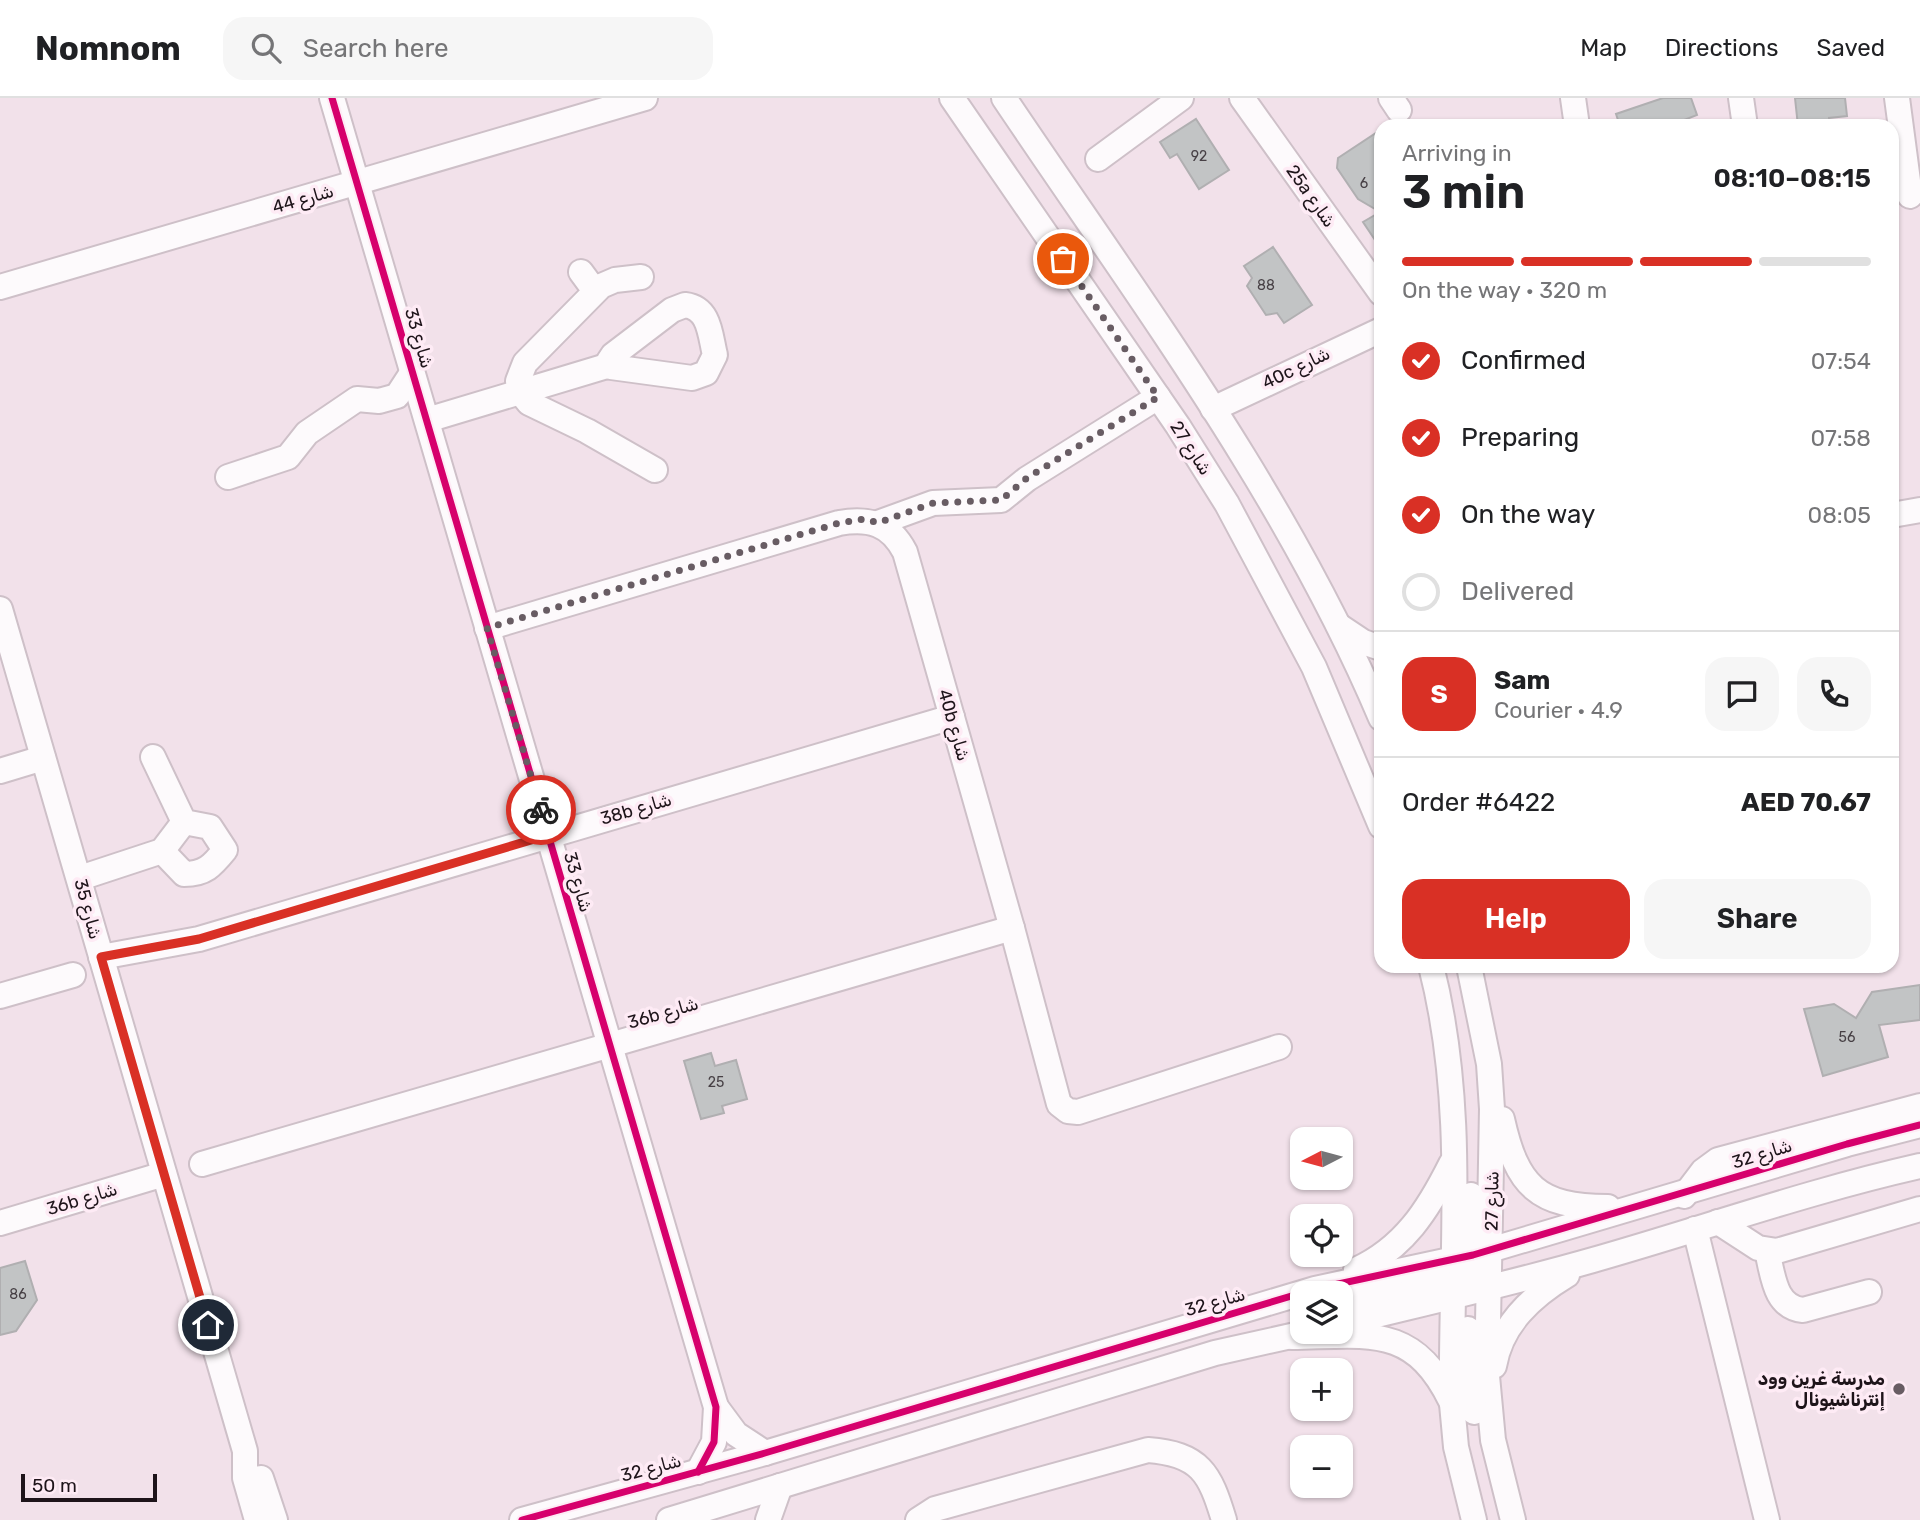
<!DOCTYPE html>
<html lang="en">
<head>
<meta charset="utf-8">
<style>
  body { margin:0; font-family:Rubik,Cairo,sans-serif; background:#f6f6f6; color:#202124; height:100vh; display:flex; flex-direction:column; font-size:26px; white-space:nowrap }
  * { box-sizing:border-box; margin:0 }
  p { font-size:23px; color:#757577 }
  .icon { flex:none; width:38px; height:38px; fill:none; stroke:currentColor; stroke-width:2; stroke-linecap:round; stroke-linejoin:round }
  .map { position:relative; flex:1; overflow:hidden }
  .sheet { position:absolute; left:1374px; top:21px; width:525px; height:854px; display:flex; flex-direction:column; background:#fff; border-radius:21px; box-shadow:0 2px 5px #0004 }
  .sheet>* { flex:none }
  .needle { width:46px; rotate:264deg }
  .tools { position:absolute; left:1290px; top:1029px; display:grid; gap:14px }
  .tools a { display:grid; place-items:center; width:63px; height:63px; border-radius:14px; background:#fff; box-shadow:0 2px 5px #0004; font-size:35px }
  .scale { position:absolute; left:21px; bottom:18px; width:136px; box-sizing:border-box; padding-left:7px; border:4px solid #1e141a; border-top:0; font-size:19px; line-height:24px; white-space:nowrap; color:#1e141a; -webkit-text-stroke:5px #feebf5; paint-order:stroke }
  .pin { position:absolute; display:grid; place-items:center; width:60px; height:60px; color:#fff; margin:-30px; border:4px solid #fff; border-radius:50%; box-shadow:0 2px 7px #0007 }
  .courier { position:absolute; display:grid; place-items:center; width:70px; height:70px; margin:-35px; border:5px solid #d93025; border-radius:50%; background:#fff; color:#222; box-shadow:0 2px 9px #0007 }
  .overview em { font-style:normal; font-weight:600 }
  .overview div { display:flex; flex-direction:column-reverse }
  .overview { display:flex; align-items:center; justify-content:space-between; height:119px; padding:0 28px }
  h1 { font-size:46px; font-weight:600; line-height:52px }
  .bar { display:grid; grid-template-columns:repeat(4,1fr); gap:10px 7px; align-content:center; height:84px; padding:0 28px }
  .bar i { height:9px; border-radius:5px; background:#e0e0e0 }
  .bar .current { background:#d93025 }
  .bar p { grid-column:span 4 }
  .line { display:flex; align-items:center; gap:18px; padding:0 28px; border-top:2px solid #e0e0e0 }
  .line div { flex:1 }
  .round { display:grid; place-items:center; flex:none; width:74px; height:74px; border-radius:21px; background:#f6f6f6 }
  ol { padding:0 28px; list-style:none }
  li { display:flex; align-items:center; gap:21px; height:77px }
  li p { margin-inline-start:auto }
  li .icon { padding:7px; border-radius:50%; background:#d93025; color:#fff; stroke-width:4 }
  li:last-child { color:#757577 }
  li i { width:38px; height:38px; border:4px solid #e0e0e0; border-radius:50% }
  .button { display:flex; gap:14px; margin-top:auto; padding:14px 28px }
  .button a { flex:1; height:80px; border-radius:21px; background:#d93025; color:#fff; font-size:28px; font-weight:600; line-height:80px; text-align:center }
  .button a+a { background:#f6f6f6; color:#202124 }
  header { display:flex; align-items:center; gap:42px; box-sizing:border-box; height:98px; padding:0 35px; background:#fff; border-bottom:2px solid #e0e0e0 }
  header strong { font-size:33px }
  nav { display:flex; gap:38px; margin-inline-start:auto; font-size:24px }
  .search { width:490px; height:63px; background:#f6f6f6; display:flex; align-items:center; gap:18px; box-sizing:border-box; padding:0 24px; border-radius:21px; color:#757577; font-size:26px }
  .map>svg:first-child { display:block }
  .building { fill:#c2c4c5; stroke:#b0afb1; stroke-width:2 }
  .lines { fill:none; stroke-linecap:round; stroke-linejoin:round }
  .minor-casing { stroke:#cec0c8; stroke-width:28 }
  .minor { stroke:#fdfafc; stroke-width:24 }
  .cycleway-casing { stroke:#feebf5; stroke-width:11 }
  .cycleway { stroke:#d6006c; stroke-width:7 }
  .done { stroke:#685c63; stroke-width:7; stroke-dasharray:0 12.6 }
  .route { stroke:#d93025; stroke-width:9 }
  .poi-dot { fill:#685c63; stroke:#feebf5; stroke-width:2.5 }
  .labels { text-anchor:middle; stroke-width:7; stroke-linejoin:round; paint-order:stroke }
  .number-label { font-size:14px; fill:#474045 }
  .street-label { font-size:18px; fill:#1e141a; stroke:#feebf5 }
  .poi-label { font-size:18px; font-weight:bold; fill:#1e141a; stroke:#feebf5; text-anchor:end }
</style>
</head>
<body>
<header>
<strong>Nomnom</strong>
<div class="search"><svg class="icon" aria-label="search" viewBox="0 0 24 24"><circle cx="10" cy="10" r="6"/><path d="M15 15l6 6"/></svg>Search here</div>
<nav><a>Map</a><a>Directions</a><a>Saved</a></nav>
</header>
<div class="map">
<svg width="1920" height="1422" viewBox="0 0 1920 1422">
  <rect width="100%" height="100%" fill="#f2e1ea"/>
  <g class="building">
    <path d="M1663,0h28l6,17 -13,5 3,6h-67l-4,-12z"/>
    <path d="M1795,0h50l2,18 -18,2 1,8h-32z"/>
    <path d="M1196,21l33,51 -30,19 -22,-35 -7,4 -10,-16z"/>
    <path d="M1376,35l5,8v108l-18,-27 17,-10 -22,-13 -21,-31 1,-10z"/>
    <path d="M1273,149l39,58 -28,18 -7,-10 -11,2 -19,-29 5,-8 -8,-12z"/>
    <path d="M1920,887v35l-41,5 9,32 -65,19 -19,-67 30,-5 22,14 16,-26z"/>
    <path d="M711,955l4,13 21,-6 11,39 -25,7 2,7 -23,6 -17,-58z"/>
    <path d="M25,1163l12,39 -21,31 -16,4v-67z"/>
  </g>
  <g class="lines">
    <g class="minor-casing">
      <g id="minor">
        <path d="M332,0l384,1309 -2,35 -16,30"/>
        <path d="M952,0l226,328 49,78 87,163 67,159"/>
        <path d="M1004,0c135,201 282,396 377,620"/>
        <path d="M1242,0l139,195"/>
        <path d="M1391,0l8,12"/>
        <path d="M1573,0l4,28"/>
        <path d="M1741,0l4,28"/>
        <path d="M1897,0l13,98"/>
        <path d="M1098,61l83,-61"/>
        <path d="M581,174l14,19"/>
        <path d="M641,179l-26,3 -14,6 -76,77 -7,18 2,11 9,11 58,28 68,39"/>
        <path d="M0,189l645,-189"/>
        <path d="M685,207c25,3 25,30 30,50l-9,18 -14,5 -81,-11 -2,-6 4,-6 59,-45z"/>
        <path d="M1213,311l168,-79"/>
        <path d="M427,322l183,-55"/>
        <path d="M228,379l60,-20 19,-24 50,-34 22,2 18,-5 15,-23"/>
        <path d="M1892,417l28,-5"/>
        <path d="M878,425l55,-20 68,-3 26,-21 131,-82"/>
        <path d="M0,511l245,842v27l12,42"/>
        <path d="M1339,528l24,16 18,6"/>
        <path d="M487,530l352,-105c30,-5 51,0 66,29l107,376 47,176 9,7 10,1 201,-65"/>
        <path d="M153,659l31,65 26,5 15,23c-13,16 -20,24 -41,24l-22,-23"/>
        <path d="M0,673l43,-13"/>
        <path d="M80,780l82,-27 22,-29"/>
        <path d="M101,859l98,-18 753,-222"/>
        <path d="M1431,868c37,143 19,292 21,438l4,43 18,73"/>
        <path d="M1469,868l20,98 3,45 -5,267 6,64 20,80"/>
        <path d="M0,898l73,-21"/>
        <path d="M1502,1021c15,67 35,88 106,88"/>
        <path d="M202,1066l810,-236"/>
        <path d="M1471,1097v46l8,28"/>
        <path d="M1684,1098l19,-25 15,-11 202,-54"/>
        <path d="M1718,1124l40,26 19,3 143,-42"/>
        <path d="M0,1125l164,-49"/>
        <path d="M1695,1131l72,291"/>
        <path d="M1767,1153c6,23 7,56 36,59l66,-18"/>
        <path d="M1356,1172c48,-22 72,-60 95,-106"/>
        <path d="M1340,1207l113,-28 15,-7"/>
        <path d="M1340,1226c85,-21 169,-40 253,-64 109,-31 216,-69 327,-94"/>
        <path d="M1468,1231l6,83"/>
        <path d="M1292,1239c75,-1 121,-14 159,64"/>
        <path d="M1494,1268c7,-42 38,-70 73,-91"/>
        <path d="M716,1309l20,27 29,19"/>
        <path d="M261,1380l14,42"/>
        <path d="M522,1422l243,-67 550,-164 158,-34 374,-111 73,-19"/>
        <path d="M669,1422l546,-167 94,-21"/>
        <path d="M768,1422l12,-34"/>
        <path d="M918,1422l17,-11 213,-59c52,4 62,23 76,70"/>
      </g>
    </g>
    <use href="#minor" class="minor"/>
    <g class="cycleway-casing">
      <g id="cycleway">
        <path d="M332,0l384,1309 -2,35 -16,30"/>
        <path d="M522,1422l243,-67 550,-164 158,-34 374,-111 73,-19"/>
      </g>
    </g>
    <use href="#cycleway" class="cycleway"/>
  </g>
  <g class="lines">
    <path class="done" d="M541,712l-54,-182 352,-105 26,-4 13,4 55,-20 68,-3 26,-22 131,-81 -95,-138"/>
    <path class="route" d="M208,1227l-107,-368 98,-18 349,-104 -7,-25"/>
  </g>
  <circle class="poi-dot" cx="1899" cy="1291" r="7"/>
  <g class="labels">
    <g class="number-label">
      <text x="1199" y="63">92</text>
      <text x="1364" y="90">6</text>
      <text x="1266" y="192">88</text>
      <text x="1847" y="944">56</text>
      <text x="716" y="989">25</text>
      <text x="18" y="1201">86</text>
    </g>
    <g class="street-label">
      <text transform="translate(1311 98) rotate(55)" y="6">25a شارع</text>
      <text transform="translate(303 101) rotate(-16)" y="6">شارع 44</text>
      <text transform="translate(419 240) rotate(74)" y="6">شارع 33</text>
      <text transform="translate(1296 270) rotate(-26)" y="6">40c شارع</text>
      <text transform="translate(1191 350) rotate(57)" y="6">شارع 27</text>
      <text transform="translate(954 627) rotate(74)" y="6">40b شارع</text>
      <text transform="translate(636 711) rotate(-16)" y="6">38b شارع</text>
      <text transform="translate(578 784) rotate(74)" y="6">شارع 33</text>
      <text transform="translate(88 811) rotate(75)" y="6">شارع 35</text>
      <text transform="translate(663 915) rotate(-16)" y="6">36b شارع</text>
      <text transform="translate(1762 1056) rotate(-17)" y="6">شارع 32</text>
      <text transform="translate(82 1101) rotate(-17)" y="6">36b شارع</text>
      <text transform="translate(1492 1103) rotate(-89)" y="6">شارع 27</text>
      <text transform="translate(1215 1204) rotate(-16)" y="6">شارع 32</text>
      <text transform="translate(651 1370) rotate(-15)" y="6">شارع 32</text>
    </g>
    <g class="poi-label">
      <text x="1885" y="1287">مدرسة غرين وود<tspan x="1885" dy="21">إنترناشيونال</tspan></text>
    </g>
  </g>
</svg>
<div class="tools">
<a><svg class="needle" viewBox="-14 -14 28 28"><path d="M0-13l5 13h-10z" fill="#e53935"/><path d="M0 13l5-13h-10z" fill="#757577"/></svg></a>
<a><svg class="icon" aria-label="locate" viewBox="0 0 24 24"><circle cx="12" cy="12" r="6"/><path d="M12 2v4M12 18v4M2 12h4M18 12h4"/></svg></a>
<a><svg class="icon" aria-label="layers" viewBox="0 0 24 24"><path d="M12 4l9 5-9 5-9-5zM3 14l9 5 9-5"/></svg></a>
<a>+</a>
<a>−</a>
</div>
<div class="scale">50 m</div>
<div class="pin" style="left:1063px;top:161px;background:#ea580c"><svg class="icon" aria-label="bag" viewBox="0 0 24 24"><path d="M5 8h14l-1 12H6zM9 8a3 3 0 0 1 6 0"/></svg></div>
<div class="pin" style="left:208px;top:1227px;background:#1f2937"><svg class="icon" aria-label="home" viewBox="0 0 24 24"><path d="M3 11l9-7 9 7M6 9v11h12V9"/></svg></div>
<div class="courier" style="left:541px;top:712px"><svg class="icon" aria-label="bike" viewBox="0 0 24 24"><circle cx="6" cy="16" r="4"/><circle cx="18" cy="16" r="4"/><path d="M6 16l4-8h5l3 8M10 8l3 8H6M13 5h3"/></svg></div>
<section class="sheet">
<div class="overview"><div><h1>3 min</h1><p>Arriving in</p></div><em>08:10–08:15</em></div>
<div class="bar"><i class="current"></i><i class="current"></i><i class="current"></i><i></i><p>On the way · 320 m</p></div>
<ol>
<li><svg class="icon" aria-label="check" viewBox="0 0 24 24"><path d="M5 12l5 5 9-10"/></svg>Confirmed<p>07:54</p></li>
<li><svg class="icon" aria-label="check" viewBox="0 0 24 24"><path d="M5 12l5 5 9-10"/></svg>Preparing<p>07:58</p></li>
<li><svg class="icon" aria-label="check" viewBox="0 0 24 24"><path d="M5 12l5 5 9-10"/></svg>On the way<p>08:05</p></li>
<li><i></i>Delivered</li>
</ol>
<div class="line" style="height:126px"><b class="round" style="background:#d93025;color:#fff">S</b><div><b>Sam</b><p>Courier · 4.9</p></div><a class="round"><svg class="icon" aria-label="chat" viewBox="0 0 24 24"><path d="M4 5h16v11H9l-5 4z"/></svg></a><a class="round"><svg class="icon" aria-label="phone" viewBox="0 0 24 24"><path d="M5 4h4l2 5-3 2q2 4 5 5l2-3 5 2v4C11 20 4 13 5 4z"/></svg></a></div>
<div class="line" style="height:91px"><div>Order #6422</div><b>AED 70.67</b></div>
<div class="button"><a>Help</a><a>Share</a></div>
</section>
</div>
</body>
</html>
